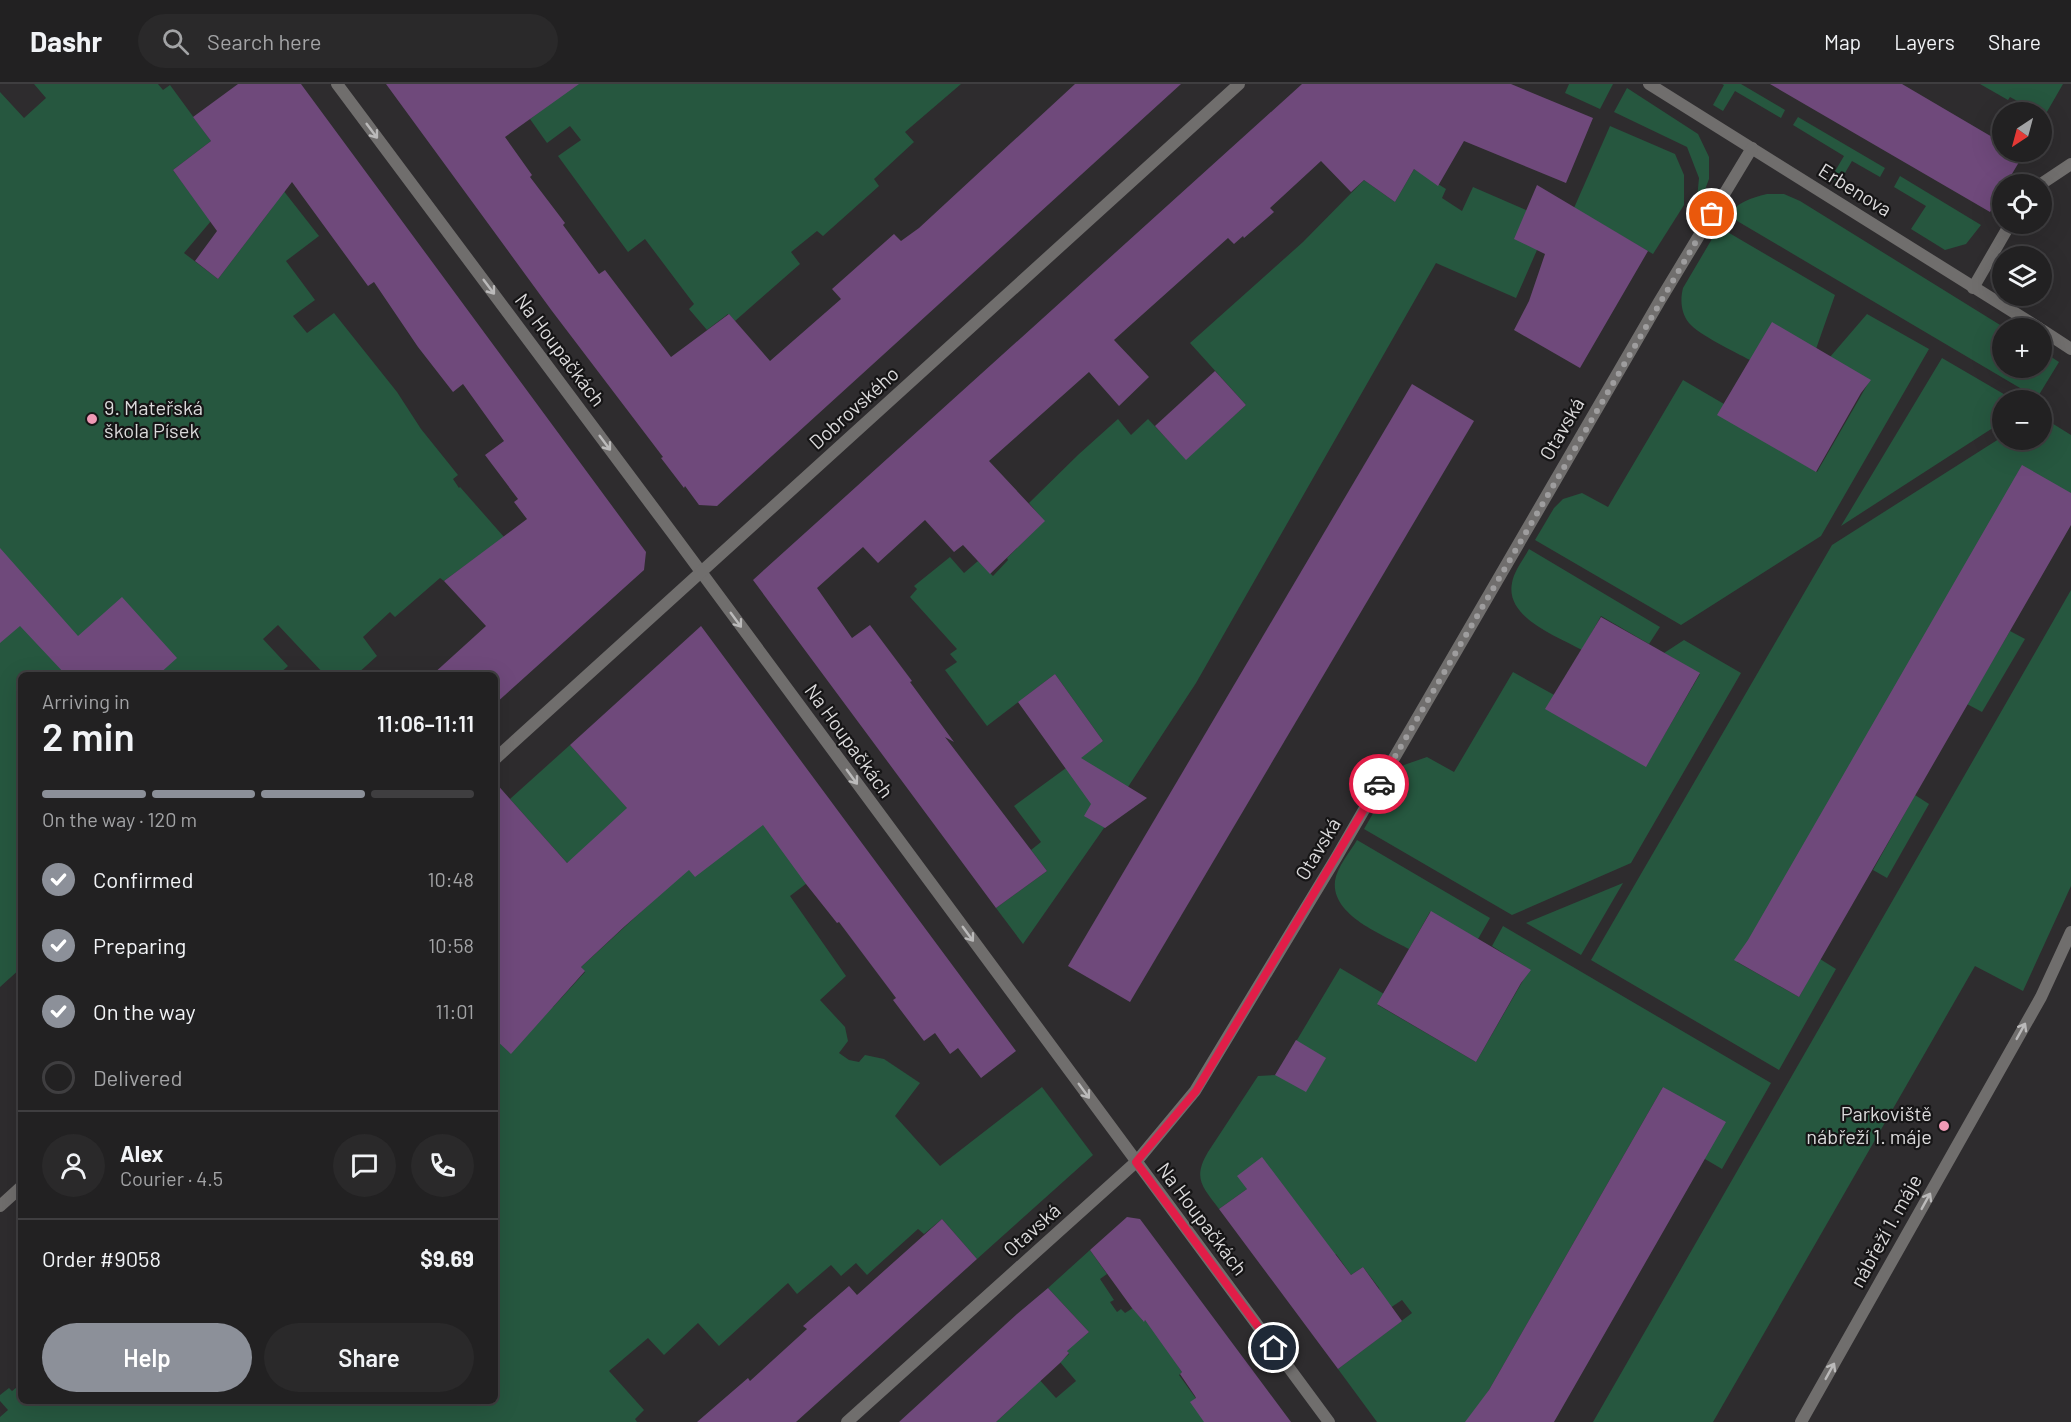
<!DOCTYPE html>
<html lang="en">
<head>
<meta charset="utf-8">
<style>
  body { margin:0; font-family:Barlow,sans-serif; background:#2a292a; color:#f1f3f6; height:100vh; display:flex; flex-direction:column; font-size:22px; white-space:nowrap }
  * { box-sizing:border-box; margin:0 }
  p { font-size:20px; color:#a2a3a5 }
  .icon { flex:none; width:33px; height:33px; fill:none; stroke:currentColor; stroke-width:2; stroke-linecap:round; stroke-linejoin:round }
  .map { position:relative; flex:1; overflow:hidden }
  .details { position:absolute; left:18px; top:588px; width:480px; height:732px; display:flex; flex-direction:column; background:#222122; border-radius:9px; box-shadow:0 6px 24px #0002,0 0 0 2px #3f3e40 }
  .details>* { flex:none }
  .needle { width:39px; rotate:216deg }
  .fabs { position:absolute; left:1992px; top:18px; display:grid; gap:12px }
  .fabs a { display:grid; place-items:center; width:60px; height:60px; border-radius:50%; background:#222122; box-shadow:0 6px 24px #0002,0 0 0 2px #3f3e40; font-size:30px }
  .pin { position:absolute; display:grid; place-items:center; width:51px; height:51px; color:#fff; margin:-26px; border:3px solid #fff; border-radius:50%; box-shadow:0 2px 6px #0007 }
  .courier { position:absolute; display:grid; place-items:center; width:60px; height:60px; margin:-30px; border:4px solid #e11d48; border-radius:50%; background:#fff; color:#222; box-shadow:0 2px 8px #0007 }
  .summary em { font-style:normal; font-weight:600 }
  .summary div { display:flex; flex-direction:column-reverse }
  .summary { display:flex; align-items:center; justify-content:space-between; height:102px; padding:0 24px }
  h1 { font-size:39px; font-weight:600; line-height:45px }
  .bar { display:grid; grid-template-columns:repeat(4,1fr); gap:9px 6px; align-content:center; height:72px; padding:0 24px }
  .bar i { height:8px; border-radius:4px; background:#3f3e40 }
  .bar .selected { background:#8c9099 }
  .bar p { grid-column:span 4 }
  .line { display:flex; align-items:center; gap:15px; padding:0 24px; border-top:2px solid #3f3e40 }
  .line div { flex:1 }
  .round { display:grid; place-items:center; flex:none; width:63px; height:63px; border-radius:32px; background:#2a292a }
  ol { padding:0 24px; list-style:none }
  li { display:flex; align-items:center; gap:18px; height:66px }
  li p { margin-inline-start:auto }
  li .icon { padding:6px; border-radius:50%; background:#8c9099; color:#fff; stroke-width:4 }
  li:last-child { color:#a2a3a5 }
  li i { width:33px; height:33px; border:3px solid #3f3e40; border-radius:50% }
  .cta { display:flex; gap:12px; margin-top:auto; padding:12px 24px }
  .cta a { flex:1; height:69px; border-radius:36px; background:#8c9099; color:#fff; font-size:24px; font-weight:600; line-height:69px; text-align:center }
  .cta a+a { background:#2a292a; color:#f1f3f6 }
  header { display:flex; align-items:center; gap:36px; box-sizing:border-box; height:84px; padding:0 30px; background:#222122; border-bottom:2px solid #3f3e40 }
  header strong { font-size:28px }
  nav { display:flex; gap:33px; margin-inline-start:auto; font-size:21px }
  .search { width:420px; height:54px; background:#2a292a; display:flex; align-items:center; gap:15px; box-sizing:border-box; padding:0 21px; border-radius:33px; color:#a2a3a5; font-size:22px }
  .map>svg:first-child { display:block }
  .green { fill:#26573f }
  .building { fill:#6f497b }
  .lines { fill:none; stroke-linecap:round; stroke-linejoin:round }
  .lane { stroke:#706e6d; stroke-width:12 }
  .street { stroke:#706e6d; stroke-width:12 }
  .oneway { stroke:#bbbaba }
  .done { stroke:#9e9d9e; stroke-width:6; stroke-dasharray:0 10.8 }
  .route { stroke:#e11d48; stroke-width:8 }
  .poi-dot { fill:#f09ab5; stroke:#161516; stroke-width:2 }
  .labels { text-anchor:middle; stroke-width:4.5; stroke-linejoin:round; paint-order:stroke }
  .street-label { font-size:20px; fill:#dbdadb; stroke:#161516 }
  .poi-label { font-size:20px; fill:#dbdadb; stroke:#161516; text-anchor:start }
</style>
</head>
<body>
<header>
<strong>Dashr</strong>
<div class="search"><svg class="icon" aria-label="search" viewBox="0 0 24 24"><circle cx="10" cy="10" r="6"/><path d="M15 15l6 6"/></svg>Search here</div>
<nav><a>Map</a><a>Layers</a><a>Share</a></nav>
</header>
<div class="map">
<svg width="2071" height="1338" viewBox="0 0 2071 1338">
  <rect width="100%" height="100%" fill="#2e2c2e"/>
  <g class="green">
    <path d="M34,0h124l5,6 7,-5 41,56 -38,29 38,51 -27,32 34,26 54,-71 7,-23 40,51 -33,25 29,39 -22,16 14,17 27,-20 63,79 24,37 37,46 -5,4 6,9 1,-1 44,50 -60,44 -4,-3 -45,39 -5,-5 -27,25 14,19 -21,19h-31l-47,-50 -15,14 25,27 -10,9h-257v293l-21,19v-895l24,26 22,-20z"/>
    <path d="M576,0h385l-56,48 9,10 -40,37 5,7 -56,50 -6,-5 -26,21 9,12 -65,57 -7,-7 -21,16 -18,-21 5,-5 -49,-65 -17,13 -70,-96 23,-16 -11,-14 -23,17 -17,-24z"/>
    <path d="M1569,0h44l-13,25 -35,-16z"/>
    <path d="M1722,0h19l44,26 -4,8 -46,-27 -12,20 -10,-6 11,-20z"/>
    <path d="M1980,0h83l-19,33 -2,-5h-5l-27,-15 -2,3z"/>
    <path d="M1627,4l71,46 11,23v22l-8,21 -4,-1 2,-21 -12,-31 -73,-35z"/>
    <path d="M1798,33l87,51 -5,9 -28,-16 -13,22 -8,-5 13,-22 -51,-31z"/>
    <path d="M1610,42l65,28 9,21v30l-31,49 -79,-46z"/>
    <path d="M1414,85l32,20 -4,9 20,13 11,-24 53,23 11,40 -21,48 -80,-35 -240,420 -68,104 -24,41 -81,116 -27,-36 51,-37 -16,-21 10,-8 -27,-36 89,-65 -48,-67 -68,52 -42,-56 12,-8 -7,-8 7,-5 -47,-52 7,-8 -3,-3 36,-29 14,16 14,-12 15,15 15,-16 -1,-2 37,-37 -15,-18 50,-49 39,-35 13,16 17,-16 38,40 60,-54 -56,-62 113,-101 61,-62 31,22z"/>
    <path d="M1900,92l81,49 -15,19 -21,6 -34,-21 15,-23 -32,-19z"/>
    <path d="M1767,110h17l16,7 205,127h-3v40h40v-17l17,11 -22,36 -310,-183c12,-13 23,-17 40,-21z"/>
    <path d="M1719,143l116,68 -19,54 -66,11c-15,-8 -51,-25 -61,-37 -8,-10 -9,-23 -6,-35z"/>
    <path d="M1867,230l62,35 -108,187 -140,89 -146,-85 19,-32 9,-9 19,-6 26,14 75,-127 41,24 -5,11 98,57 53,-92 -40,-23z"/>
    <path d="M1942,274l72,42h-12v22l-161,104z"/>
    <path d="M2042,333l29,18v60l-334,467 62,35 21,-38 16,10 -57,101 -188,-110 241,-415 170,-108v3h40z"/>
    <path d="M1529,465l131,78 -11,17 -48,-28 -19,34c-25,-14 -77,-32 -70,-67 2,-12 11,-23 17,-34z"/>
    <path d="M2071,506v296l-48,105 -48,-25 -262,456h-120z"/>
    <path d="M2010,547l15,8 -43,73 -15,-8z"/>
    <path d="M1684,556l57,33 -110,190 -119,52 -148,-86 33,-57 7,-7 23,-8 27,15 59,-100 43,24 90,70 54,-92 -36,-21z"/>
    <path d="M570,661l60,66 -63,52 -57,-64z"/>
    <path d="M1915,711l14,9 -42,74 -14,-8z"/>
    <path d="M767,738l44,58 -21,16 56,80 -26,24 25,27 3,14 -9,12 10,7 10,2 6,-7 19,4 36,24 -25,33 45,50 102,-79 51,68 -116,104 -35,-40 -18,15 -6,-5 -51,46 -11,-12 -15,13 -10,-11 -34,29 -9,-11 -69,63 -21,-23 -34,32 -16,-17 -39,33 35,39 -9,9 2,3h-637v-5l8,-7 -8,-9v-6l9,-7 3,3 9,-7v17h474v-378l58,-16 32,-35 -4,-5 74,-68 -14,-75z"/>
    <path d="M1357,756l133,78 -12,21 -48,-27 -21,37c-25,-14 -78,-33 -74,-68 2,-14 15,-29 22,-41z"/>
    <path d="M1623,799l-42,72 -55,-32z"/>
    <path d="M1503,842l268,157 -49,86 -17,-10 -42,-72 -190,331 6,4h-102l-39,-53 74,-56 -10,-13 -18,12 -5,-24 -16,-21 -12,8 -15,-21 -2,1 -87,-66 -28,20c-16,-22 -27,-30 -11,-57l50,-76 18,-1 64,-107 44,26 -6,11 98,57 53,-92 -37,-24z"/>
    <path d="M1090,1166l17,24 -7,5 14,21 -4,2 7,10 4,-3 4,4 8,-5 10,13 2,-1 13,16 24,36 -3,3 34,47h-217l25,-23 15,-23 20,22 20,-17 -16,-19 9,-8 -3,-5 10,-6 13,-11 -41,-44z"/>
  </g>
  <g class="building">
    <path d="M238,0h63l345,468 -2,18 -149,134v-29h-63l54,-49 -42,-45 83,-62 -13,-17 4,-3 -33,-44 19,-14 -41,-57 -10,8 -35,-45 -44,-65 -6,4 -76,-104 -74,97 -23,-18 22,-30 -44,-61 38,-29 -18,-24z"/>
    <path d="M386,0h193l-74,53 27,38 -2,2 35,46 -2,2 36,49 6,-4 66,87 58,-43 41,47 71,-62 -9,-10 62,-55 7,7 18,-13 156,-144h106l-464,422 -18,-1 -14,-19 -1,2 -23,-30 2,-1 -111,-146z"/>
    <path d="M1302,0h209l82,34 -27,65 -102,-42 -26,45 -24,-17 -19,33 -31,-22 -13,12 -30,-31 -51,47 4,4 -30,26 -1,-2 -9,8 -6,-6 -114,102 35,37 -30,29 -30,-34 -100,89 56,60 -55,53 -27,-29 -9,7 -29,-32 -47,43 -15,-16 -46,41 35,50 18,-13 42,56 -2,1 44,60 -9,-5 102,134 -51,37 -243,-328z"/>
    <path d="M1770,0h132l97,57 -2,2 5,3v6h10l10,5 -16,27h-4v7l-12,21z"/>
    <path d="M1537,101l111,66 -68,117 -66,-38 15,-29 16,-47 -31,-15z"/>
    <path d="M1772,238l99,58 -10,13 -45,79 -99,-57z"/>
    <path d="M1215,287l31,34 -60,55 -31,-34z"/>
    <path d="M1412,300l62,37 -344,581 -62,-36z"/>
    <path d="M2022,381l49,28v32l-272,472 -65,-37 14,-20z"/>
    <path d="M0,464l78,88 44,-39 55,61 -19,17h-92l-46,-49 -20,17z"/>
    <path d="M1601,533l99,56 -54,94 -101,-58z"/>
    <path d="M701,542l315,425 -35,27 -23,-30 -8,6 -15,-21 -11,8 -31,-41 3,-2 -57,-76 -2,1 -31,-39 -43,-59 -68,52 -6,-7 -64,56 -44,41 4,4 -74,83 -16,-15v-257l72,81 60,-55 -57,-63z"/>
    <path d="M1055,590l48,67 -22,17 66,40 -42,30 -21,-12 7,-12 -73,-102z"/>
    <path d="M1431,827l100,59 -10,13 -45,79 -99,-58z"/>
    <path d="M1296,956l30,18 -20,34 -31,-17z"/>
    <path d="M1663,1003l63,35 -172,300h-89l24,-32z"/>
    <path d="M1262,1073l89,118 12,-8 39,54 -64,48 -119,-160 28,-20 -10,-13z"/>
    <path d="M1127,1133l13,2 151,203h-87l-14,-20 6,-4 -1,-2 -15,-22 2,-2 -37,-52 -1,2 -12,-14 -42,-58z"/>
    <path d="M942,1135l35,40 -181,163h-99l51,-44 2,3 57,-52 -4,-3 46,-40 8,9z"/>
    <path d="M1048,1204l41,44 -22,19 2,2 -9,10 -64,59h-97l118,-108z"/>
  </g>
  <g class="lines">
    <g class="lane">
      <path d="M2041,100l30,-20"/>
      <path d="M1973,204l37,-64"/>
    </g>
    <g class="street">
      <path d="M337,0l336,450 656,888"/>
      <path d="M1649,0l390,244"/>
      <path d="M2042,246l29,19"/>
      <path d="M495,675l744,-675"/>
      <path d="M0,1122l21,-19"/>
      <path d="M847,1338l289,-260 59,-71 141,-233 323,-556 93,-154"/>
      <path d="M1801,1338l240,-425 30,-65"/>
    </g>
  </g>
  <defs><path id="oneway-shaft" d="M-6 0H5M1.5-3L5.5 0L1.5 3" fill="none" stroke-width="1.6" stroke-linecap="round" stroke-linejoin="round" transform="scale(1.5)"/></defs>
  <g class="oneway">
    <use href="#oneway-shaft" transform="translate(372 47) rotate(53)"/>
    <use href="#oneway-shaft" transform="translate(489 203) rotate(53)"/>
    <use href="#oneway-shaft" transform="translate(605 359) rotate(53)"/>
    <use href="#oneway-shaft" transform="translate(736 536) rotate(54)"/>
    <use href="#oneway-shaft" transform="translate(852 693) rotate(54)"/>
    <use href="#oneway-shaft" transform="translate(968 850) rotate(54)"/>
    <use href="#oneway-shaft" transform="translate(2021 947) rotate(-61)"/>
    <use href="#oneway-shaft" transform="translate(1084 1007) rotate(54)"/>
    <use href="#oneway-shaft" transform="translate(1926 1117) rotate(-61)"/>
    <use href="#oneway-shaft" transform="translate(1830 1287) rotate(-61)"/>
  </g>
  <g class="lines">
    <path class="done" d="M1379,700l333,-570"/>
    <path class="route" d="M1274,1264l-138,-186 60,-71 183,-307"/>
  </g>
  <g class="poi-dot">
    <circle cx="92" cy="335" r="6"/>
    <circle cx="1944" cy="1042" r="6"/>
  </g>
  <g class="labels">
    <g class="street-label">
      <text transform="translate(1855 106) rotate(32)" y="7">Erbenova</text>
      <text transform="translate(560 266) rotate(53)" y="7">Na Houpačkách</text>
      <text transform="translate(854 324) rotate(-42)" y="7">Dobrovského</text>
      <text transform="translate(1562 345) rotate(-60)" y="7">Otavská</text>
      <text transform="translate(849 657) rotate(54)" y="7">Na Houpačkách</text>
      <text transform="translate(1318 765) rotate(-59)" y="7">Otavská</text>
      <text transform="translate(1202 1135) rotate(53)" y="7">Na Houpačkách</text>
      <text transform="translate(1032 1146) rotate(-42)" y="7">Otavská</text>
      <text transform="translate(1886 1147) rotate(-61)" y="7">nábřeží 1. máje</text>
    </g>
    <g class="poi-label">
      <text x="104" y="331">9. Mateřská<tspan x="104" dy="23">škola Písek</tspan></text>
      <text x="1932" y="1037" text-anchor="end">Parkoviště<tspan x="1932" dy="23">nábřeží 1. máje</tspan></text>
    </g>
  </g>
</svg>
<div class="fabs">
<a><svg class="needle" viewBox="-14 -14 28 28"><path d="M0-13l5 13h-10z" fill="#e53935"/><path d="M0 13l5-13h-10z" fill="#a2a3a5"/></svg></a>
<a><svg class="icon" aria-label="locate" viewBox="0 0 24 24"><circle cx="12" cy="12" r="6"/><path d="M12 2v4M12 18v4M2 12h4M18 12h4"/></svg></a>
<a><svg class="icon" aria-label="layers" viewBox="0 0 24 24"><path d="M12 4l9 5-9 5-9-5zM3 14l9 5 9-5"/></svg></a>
<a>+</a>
<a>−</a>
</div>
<div class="pin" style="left:1712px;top:130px;background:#ea580c"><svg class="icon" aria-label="bag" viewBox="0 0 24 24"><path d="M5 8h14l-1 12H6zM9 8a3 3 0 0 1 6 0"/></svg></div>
<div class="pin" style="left:1274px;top:1264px;background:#1f2937"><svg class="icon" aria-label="home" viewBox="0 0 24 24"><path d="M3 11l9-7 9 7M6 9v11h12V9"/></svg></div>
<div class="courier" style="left:1379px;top:700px"><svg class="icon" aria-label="car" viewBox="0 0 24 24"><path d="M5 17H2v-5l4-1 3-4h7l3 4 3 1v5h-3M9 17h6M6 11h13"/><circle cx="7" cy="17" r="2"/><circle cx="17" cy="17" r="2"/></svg></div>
<section class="details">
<div class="summary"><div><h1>2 min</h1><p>Arriving in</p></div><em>11:06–11:11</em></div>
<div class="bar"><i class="selected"></i><i class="selected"></i><i class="selected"></i><i></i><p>On the way · 120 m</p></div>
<ol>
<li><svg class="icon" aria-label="check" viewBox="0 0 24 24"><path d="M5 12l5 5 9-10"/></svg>Confirmed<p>10:48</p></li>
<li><svg class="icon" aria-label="check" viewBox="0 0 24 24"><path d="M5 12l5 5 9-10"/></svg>Preparing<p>10:58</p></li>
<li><svg class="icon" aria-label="check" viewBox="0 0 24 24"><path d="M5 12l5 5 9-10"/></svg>On the way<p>11:01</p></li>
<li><i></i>Delivered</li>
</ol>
<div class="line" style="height:108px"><a class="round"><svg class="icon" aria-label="person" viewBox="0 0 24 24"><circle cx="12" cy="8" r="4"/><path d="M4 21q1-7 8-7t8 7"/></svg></a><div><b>Alex</b><p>Courier · 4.5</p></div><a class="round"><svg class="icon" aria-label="chat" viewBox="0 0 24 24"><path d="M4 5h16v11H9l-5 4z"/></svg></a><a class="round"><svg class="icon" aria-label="phone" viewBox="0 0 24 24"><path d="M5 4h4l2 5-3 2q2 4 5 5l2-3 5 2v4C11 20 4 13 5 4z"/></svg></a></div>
<div class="line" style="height:78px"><div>Order #9058</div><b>$9.69</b></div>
<div class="cta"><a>Help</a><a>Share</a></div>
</section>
</div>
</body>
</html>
